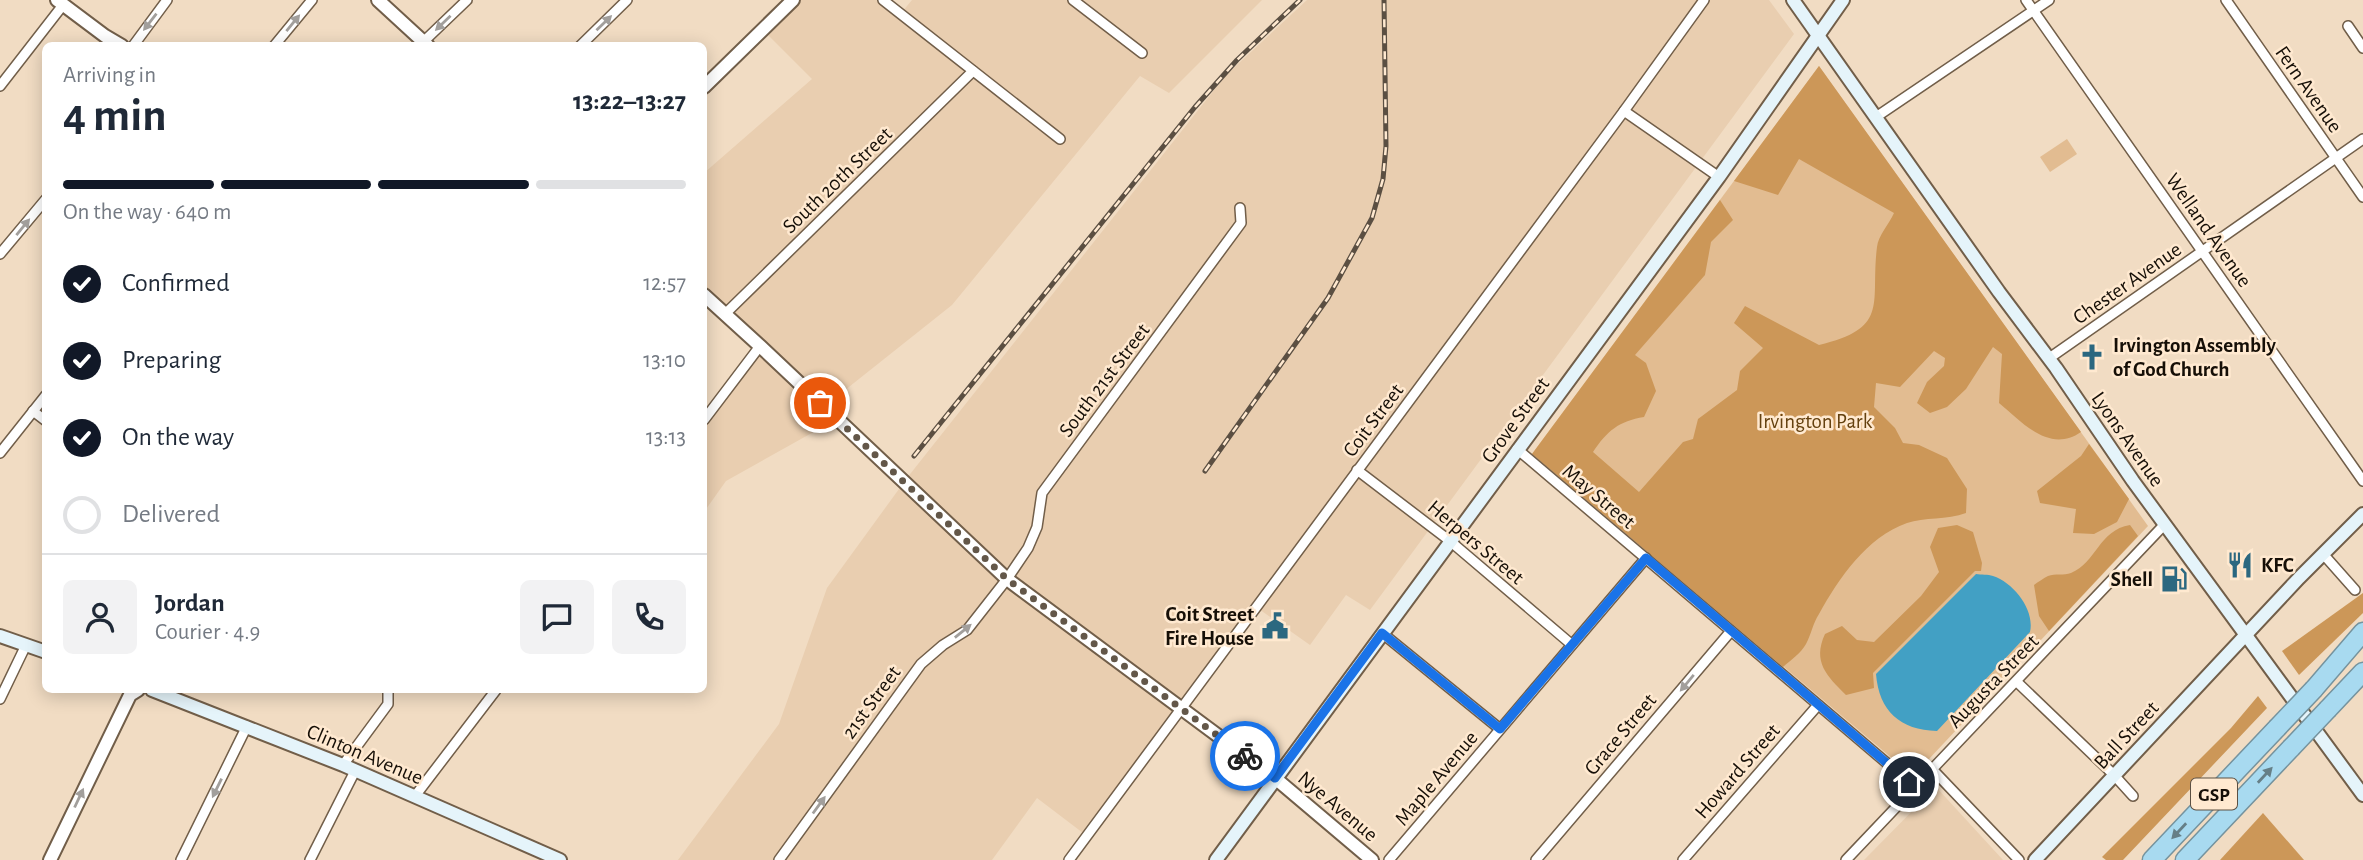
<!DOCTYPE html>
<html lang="en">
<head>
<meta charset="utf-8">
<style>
  body { margin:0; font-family:"Alegreya Sans",sans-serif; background:#f2f2f3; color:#1f2937; height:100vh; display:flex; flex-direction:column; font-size:26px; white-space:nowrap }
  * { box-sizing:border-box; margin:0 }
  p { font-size:23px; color:#747a83 }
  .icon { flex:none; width:38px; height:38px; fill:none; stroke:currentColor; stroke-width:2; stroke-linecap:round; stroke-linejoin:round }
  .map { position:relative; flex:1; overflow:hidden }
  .side { position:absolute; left:42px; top:42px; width:665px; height:651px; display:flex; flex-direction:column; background:#fff; border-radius:10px; box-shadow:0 4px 18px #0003 }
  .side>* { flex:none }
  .pin { position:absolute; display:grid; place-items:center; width:60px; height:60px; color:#fff; margin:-30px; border:4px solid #fff; border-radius:50%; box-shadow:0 2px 7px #0007 }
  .courier { position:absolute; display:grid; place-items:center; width:70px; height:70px; margin:-35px; border:5px solid #1a73e8; border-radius:50%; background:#fff; color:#222; box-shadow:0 2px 9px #0007 }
  .summary em { font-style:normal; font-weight:600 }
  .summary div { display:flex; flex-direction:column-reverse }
  .summary { display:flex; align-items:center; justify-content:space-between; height:119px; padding:0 21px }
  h1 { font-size:46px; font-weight:600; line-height:52px }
  .bar { display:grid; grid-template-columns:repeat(4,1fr); gap:10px 7px; align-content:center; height:84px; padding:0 21px }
  .bar i { height:9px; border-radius:5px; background:#e0e1e3 }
  .bar .current { background:#111827 }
  .bar p { grid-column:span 4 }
  .line { display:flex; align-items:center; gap:18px; padding:0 21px; border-top:2px solid #e0e1e3 }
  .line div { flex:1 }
  .round { display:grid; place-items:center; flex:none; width:74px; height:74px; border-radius:10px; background:#f2f2f3 }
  ol { padding:0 21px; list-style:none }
  li { display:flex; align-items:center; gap:21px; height:77px }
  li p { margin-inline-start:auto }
  li .icon { padding:7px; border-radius:50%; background:#111827; color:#fff; stroke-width:4 }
  li:last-child { color:#747a83 }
  li i { width:38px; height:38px; border:4px solid #e0e1e3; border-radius:50% }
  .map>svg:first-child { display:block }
  .built { fill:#e9ceb0 }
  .green { fill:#e2bc91 }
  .forest { fill:#cc9758 }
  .water { fill:#42a0c4 }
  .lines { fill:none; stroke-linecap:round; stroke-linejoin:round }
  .minor-casing { stroke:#715e49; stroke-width:12 }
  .tertiary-casing { stroke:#715e49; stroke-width:16 }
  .secondary-casing { stroke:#715e49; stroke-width:16 }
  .motorway-casing { stroke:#75939e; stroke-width:21 }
  .minor { stroke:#fff; stroke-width:9 }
  .tertiary { stroke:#fff; stroke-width:12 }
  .secondary { stroke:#e5f4fa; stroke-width:12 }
  .motorway { stroke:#a8daf0; stroke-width:18 }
  .rail-casing { stroke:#5b4f42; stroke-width:5 }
  .rail { stroke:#ffe9d0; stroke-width:2.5; stroke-dasharray:8; stroke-linecap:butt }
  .motorway-bridge-casing { stroke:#75939e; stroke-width:21; stroke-linecap:butt }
  .motorway-bridge { stroke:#a8daf0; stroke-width:18 }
  .oneway { fill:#a29f9c }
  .oneway2 { fill:#667f87 }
  .done { stroke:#635749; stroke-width:7; stroke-dasharray:0 12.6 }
  .route { stroke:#1a73e8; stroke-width:9 }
  .labels { text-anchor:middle; stroke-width:5; stroke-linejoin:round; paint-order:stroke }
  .shield { fill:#ffe9d0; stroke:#5c5043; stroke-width:2 }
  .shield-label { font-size:19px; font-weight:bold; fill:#160f07 }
  .street-label { font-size:21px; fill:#160f07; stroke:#ffe9d0 }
  .poi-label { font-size:21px; font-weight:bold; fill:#160f07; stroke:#ffe9d0; text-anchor:start }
  .park-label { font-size:21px; fill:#65410f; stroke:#ffe9d0 }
</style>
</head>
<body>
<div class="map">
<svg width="2363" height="860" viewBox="0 0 2363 860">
  <rect width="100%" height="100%" fill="#f1dcc3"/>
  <g class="built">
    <path d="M794,0h92l16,12 10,-12h350l-93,93 -29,-17 -188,229 -122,97 14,13 -118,66 -22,31v-94l56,-74 -56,-49v-122l108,-94 -50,-50z"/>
    <path d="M1307,0h462l25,34 -424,576 -24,-15 -36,50 -54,-38 -169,229 -50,-38 -45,62h-314l101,-136 48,-136 80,-110 319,-403z"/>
    <path d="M1936,787l67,73h-139z"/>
  </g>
  <g class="green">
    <path d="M1819,66l329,460 -235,250 -381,-322z"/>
    <path d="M2067,139l10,15 -27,18 -10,-15z"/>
  </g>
  <g class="forest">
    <path d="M1819,66l262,366c-32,22 -59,-10 -82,-29l3,-49 -9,-7 -27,42 -19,18 -17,6 -13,-10 10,-21 17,-16 1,-8 -11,-7 -34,36 -24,-4 -2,24 21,21 8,15 16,2 28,13 20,31 -1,24c-19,7 -42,4 -59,10 -40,14 -68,55 -88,91 -6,9 -8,21 -13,30 -5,9 -15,16 -23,23l-251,-213 188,-254 13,20 -22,22 -6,33 -70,80 11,8 10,28 -12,26c-25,4 -37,14 -51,35l46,40 44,-50 10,-3 5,-20 39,-29 3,-19 23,-23 -29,-25 11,-17 74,39c72,-17 51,-42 58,-98 1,-11 12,-23 17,-34l-95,-54 -21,36 -44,-14z"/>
    <path d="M2089,444l40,55 -12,23 -23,12 -21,-1 3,-24 -36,-6 -3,-12 44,-35z"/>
    <path d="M1957,525l16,7 9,31 -1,8h-6l-102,102 1,15 -28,7c-19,-19 -34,-33 -21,-61l17,-8 15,14 17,2 47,-46 18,-24 -9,-25 8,-19z"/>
    <path d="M2130,525l8,11 -89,95 -10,-15 -5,-31c4,-3 10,-7 14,-9 7,-3 16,0 23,-3 25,-10 28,-43 59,-48z"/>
    <path d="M2363,593v20l-64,62 -17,-24z"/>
    <path d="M2258,696l9,12 -144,152h-17l-4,-3 129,-129z"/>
    <path d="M2263,813l41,47h-84z"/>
  </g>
  <path class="water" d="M1976,574c5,1 12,0 17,2 21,7 42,34 37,56l-93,99c-37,-1 -58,-20 -61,-57z"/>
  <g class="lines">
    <g class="minor-casing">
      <g id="minor">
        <path d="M883,0l177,139"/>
        <path d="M1073,0l69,53"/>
        <path d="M2026,0l337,481"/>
        <path d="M2226,0l137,197"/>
        <path d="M2348,26l15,22"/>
        <path d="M420,45l47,-45"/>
        <path d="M133,46l34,-46"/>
        <path d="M274,46l38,-46"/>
        <path d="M580,46l47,-46"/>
        <path d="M0,86l63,-81"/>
        <path d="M1624,111l95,66"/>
        <path d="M1876,117l173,-117"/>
        <path d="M0,254l46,-55"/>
        <path d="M725,314l248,-243"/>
        <path d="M2048,359l315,-220"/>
        <path d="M33,411l13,10"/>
        <path d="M704,420l56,-74"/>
        <path d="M1517,449l398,338"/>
        <path d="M0,453l46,-58"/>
        <path d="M1357,470l93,71 121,103"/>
        <path d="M2324,555l31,35"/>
        <path d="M1382,633l118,96"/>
        <path d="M2017,682l97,93 19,21"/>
        <path d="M0,699l26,-54"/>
        <path d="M343,765l45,-61v-14"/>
        <path d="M1932,769l87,91"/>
        <path d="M415,796l81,-106"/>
        <path d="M181,860l66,-134"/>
        <path d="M310,860l45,-89"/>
        <path d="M779,860l142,-196 22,-19 24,-15 40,-51 21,-31 9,-21 5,-34 199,-270 -1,-15"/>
        <path d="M1069,860l555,-749 80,-111"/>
        <path d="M1389,860l257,-302"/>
        <path d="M1536,860l195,-229"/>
        <path d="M1683,860l135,-155"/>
        <path d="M1846,860l318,-335"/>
      </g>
    </g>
    <g class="tertiary-casing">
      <g id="tertiary">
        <path d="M57,0l48,36 17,10"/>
        <path d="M378,0l50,46"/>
        <path d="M704,87l89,-87"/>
        <path d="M704,295l56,51 247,233 268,199 97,82"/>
        <path d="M50,860l80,-165 8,-5"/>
      </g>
    </g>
    <g class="secondary-casing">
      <g id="secondary">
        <path d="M1793,0l206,292 57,76 77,113 230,314"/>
        <path d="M0,636l46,16"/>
        <path d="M152,690l191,75 217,95"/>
        <path d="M1216,860l503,-683 124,-177"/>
        <path d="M2035,860l264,-282 64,-64"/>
      </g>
    </g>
    <g class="motorway-casing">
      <g id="motorway">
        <path d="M2314,689l49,-57"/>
        <path d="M2328,709l35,-37"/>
        <path d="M2152,860l125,-132"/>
        <path d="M2185,860l106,-112"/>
      </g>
    </g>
    <use href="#minor" class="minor"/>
    <use href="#tertiary" class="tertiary"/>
    <use href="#secondary" class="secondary"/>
    <use href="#motorway" class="motorway"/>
    <g class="rail-casing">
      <g id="rail">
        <path d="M914,456l281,-349 42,-47 63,-60"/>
        <path d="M1205,471l123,-173 44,-80 11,-39 3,-33 -2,-146"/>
      </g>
    </g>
    <use href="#rail" class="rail"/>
    <g class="motorway-bridge-casing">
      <g id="motorway-bridge">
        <path d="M2277,728l37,-39"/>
        <path d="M2291,748l37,-39"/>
      </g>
    </g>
    <use href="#motorway-bridge" class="motorway-bridge"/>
  </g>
  <defs><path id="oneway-solid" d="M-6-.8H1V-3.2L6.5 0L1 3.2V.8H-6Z" transform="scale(1.75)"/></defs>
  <g class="oneway">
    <use href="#oneway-solid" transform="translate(150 22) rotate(128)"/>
    <use href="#oneway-solid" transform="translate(293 23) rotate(-51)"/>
    <use href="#oneway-solid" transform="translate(443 23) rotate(136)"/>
    <use href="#oneway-solid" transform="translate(604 23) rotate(-44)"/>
    <use href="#oneway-solid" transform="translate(23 227) rotate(-51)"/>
    <use href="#oneway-solid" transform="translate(963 631) rotate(-39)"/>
    <use href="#oneway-solid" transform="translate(1687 683) rotate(130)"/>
    <use href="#oneway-solid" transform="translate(217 788) rotate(116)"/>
    <use href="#oneway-solid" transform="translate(79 798) rotate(-65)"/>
    <use href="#oneway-solid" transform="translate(819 805) rotate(-54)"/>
  </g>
  <g class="oneway2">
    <use href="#oneway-solid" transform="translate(2265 775) rotate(-47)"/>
    <use href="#oneway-solid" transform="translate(2179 831) rotate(133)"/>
  </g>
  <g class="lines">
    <path class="done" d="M820,403l187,176 238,177"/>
    <path class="route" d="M1245,756l30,22 107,-145 118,96 146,-171 263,224"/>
  </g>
  <defs>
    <g id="church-bare" transform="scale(2.1)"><path d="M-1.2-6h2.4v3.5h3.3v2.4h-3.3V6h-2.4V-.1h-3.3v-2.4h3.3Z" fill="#2c6880" stroke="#ffe9d0" stroke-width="2.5" paint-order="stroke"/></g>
    <g id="restaurant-bare" transform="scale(2.1)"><path d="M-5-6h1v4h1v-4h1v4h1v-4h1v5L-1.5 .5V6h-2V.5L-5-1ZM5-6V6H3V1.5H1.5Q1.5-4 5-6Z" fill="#2c6880" stroke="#ffe9d0" stroke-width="2.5" paint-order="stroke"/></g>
    <g id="fuel-bare" transform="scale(2.1)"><path d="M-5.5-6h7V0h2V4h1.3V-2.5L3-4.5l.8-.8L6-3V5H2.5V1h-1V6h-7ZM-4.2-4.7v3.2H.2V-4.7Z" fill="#2c6880" stroke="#ffe9d0" stroke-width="2.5" paint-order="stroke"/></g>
    <g id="civic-bare" transform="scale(2.1)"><path d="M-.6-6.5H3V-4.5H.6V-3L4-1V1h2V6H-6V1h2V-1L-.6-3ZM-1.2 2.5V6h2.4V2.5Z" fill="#2c6880" stroke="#ffe9d0" stroke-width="2.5" paint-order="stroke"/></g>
  </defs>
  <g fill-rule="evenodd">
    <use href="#church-bare" x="2092" y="357"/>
    <use href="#restaurant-bare" x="2240" y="565"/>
    <use href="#fuel-bare" x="2174" y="579"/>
    <use href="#civic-bare" x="1275" y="626"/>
  </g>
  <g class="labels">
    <rect class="shield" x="2191" y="778.5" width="46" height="31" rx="5"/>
    <g class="shield-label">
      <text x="2214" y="801">GSP</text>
    </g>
    <g class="street-label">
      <text transform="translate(2309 89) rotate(55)" y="7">Fern Avenue</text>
      <text transform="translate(837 180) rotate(-44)" y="7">South 20th Street</text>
      <text transform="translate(2209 230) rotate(55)" y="7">Welland Avenue</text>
      <text transform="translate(2127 283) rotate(-35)" y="7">Chester Avenue</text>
      <text transform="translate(1104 380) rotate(-53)" y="7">South 21st Street</text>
      <text transform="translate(1373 420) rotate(-53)" y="7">Coit Street</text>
      <text transform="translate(1515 420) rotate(-54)" y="7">Grove Street</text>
      <text transform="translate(2128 439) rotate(55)" y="7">Lyons Avenue</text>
      <text transform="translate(1599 496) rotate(40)" y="7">May Street</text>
      <text transform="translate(1476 542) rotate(40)" y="7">Herpers Street</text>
      <text transform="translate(1993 681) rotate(-46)" y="7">Augusta Street</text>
      <text transform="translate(871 702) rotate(-54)" y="7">21st Street</text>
      <text transform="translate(1620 734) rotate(-50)" y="7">Grace Street</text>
      <text transform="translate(2126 735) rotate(-47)" y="7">Ball Street</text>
      <text transform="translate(365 754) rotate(23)" y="7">Clinton Avenue</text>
      <text transform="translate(1737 771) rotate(-49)" y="7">Howard Street</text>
      <text transform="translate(1436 778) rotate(-50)" y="7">Maple Avenue</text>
      <text transform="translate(1338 806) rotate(40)" y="7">Nye Avenue</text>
    </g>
    <g class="poi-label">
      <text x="2113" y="352">Irvington Assembly<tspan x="2113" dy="24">of God Church</tspan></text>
      <text x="2261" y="572">KFC</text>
      <text x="2153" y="586" text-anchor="end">Shell</text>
      <text x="1254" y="621" text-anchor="end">Coit Street<tspan x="1254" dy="24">Fire House</tspan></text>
    </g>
    <g class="park-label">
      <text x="1815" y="428">Irvington Park</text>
    </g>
  </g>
</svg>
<div class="pin" style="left:820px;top:403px;background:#ea580c"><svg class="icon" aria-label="bag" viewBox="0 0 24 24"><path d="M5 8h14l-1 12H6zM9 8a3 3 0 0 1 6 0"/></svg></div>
<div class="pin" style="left:1909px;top:782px;background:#1f2937"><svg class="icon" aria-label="home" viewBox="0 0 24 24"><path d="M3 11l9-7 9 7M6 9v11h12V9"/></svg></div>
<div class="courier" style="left:1245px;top:756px"><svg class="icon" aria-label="bike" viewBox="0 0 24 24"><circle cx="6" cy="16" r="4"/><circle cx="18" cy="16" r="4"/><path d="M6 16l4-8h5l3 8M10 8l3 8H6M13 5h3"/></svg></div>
<section class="side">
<div class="summary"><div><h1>4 min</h1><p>Arriving in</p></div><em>13:22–13:27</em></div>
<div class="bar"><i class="current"></i><i class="current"></i><i class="current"></i><i></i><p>On the way · 640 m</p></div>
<ol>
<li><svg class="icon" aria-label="check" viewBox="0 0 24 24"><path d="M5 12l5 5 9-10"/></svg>Confirmed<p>12:57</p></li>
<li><svg class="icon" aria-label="check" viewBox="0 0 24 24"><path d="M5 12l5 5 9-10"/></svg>Preparing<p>13:10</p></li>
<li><svg class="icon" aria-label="check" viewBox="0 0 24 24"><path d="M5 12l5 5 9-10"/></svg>On the way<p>13:13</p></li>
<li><i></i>Delivered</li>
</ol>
<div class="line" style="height:126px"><a class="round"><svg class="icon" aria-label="person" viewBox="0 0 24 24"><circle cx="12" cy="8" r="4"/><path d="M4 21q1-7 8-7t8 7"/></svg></a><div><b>Jordan</b><p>Courier · 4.9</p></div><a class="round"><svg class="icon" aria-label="chat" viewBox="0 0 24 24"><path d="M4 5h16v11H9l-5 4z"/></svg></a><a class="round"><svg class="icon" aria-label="phone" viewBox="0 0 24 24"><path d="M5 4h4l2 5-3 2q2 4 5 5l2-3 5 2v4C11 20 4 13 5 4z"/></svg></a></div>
</section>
</div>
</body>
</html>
